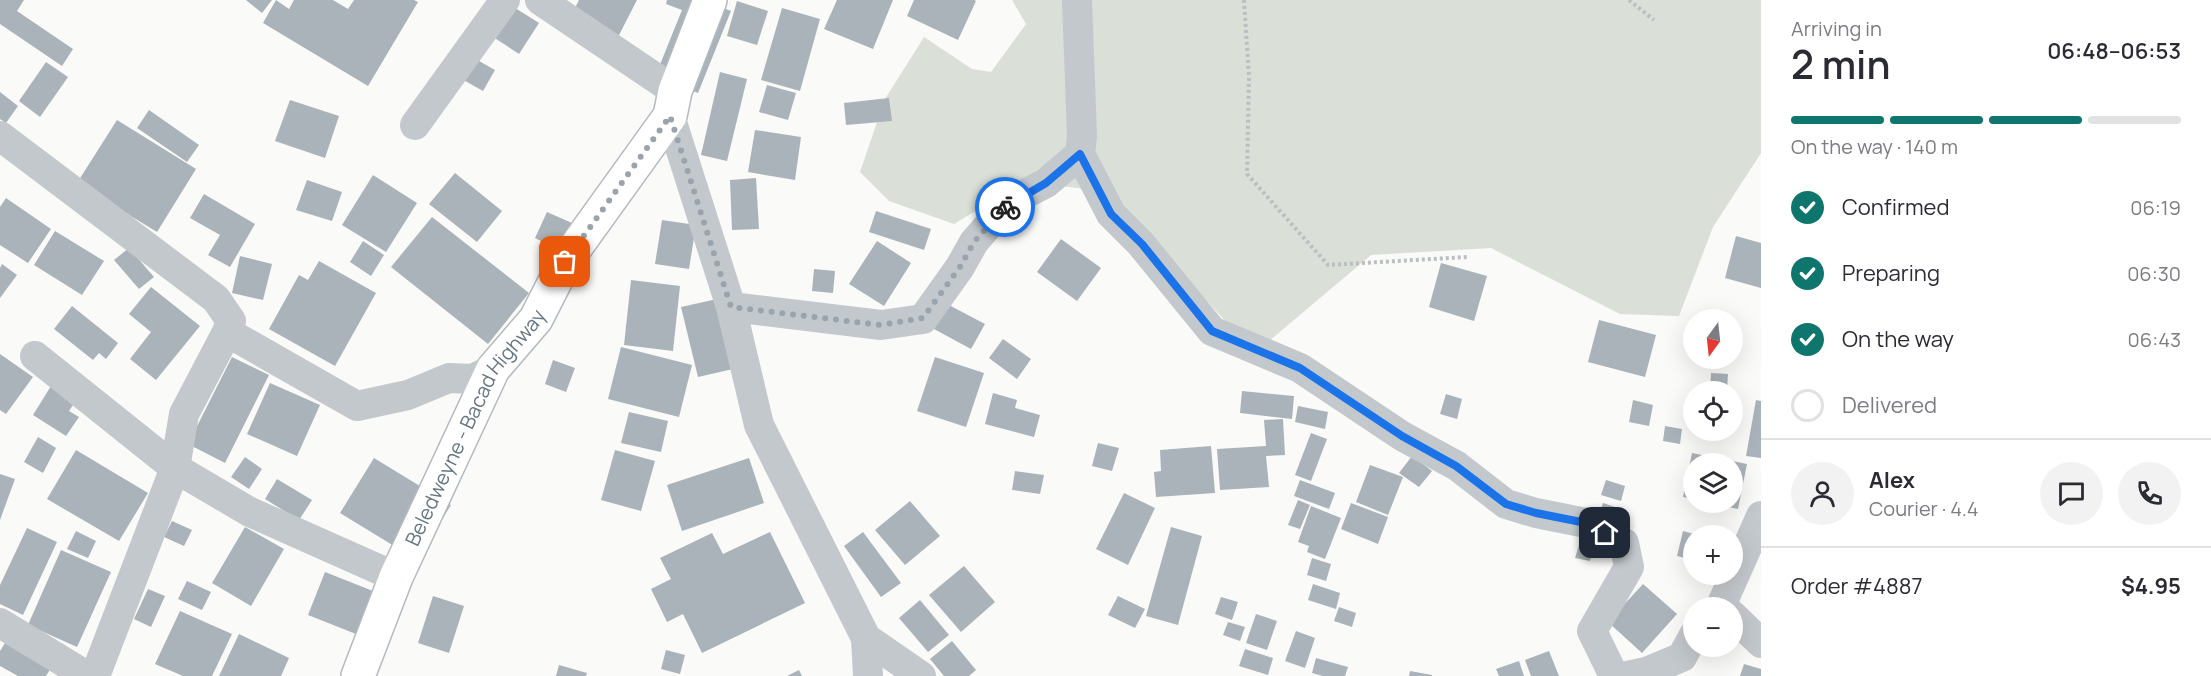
<!DOCTYPE html>
<html lang="en">
<head>
<meta charset="utf-8">
<style>
  body { margin:0; font-family:Manrope,sans-serif; background:#f2f2f3; color:#2b2b33; height:100vh; display:flex; flex-direction:column; font-size:22px; white-space:nowrap }
  * { box-sizing:border-box; margin:0 }
  p { font-size:20px; color:#7c7c81 }
  .icon { flex:none; width:33px; height:33px; fill:none; stroke:currentColor; stroke-width:2; stroke-linecap:round; stroke-linejoin:round }
  .map { position:relative; flex:1; overflow:hidden }
  .side { display:flex; flex-direction:column; background:#fff; width:450px }
  .side>* { flex:none }
  .needle { width:39px; rotate:195deg }
  .buttons { position:absolute; left:1683px; top:309px; display:grid; gap:12px }
  .buttons a { display:grid; place-items:center; width:60px; height:60px; border-radius:50%; background:#fff; box-shadow:0 6px 24px #0002; font-size:30px }
  .pin { position:absolute; display:grid; place-items:center; width:51px; height:51px; color:#fff; margin:-26px; border-radius:12px; box-shadow:0 3px 9px #0006 }
  .courier { position:absolute; display:grid; place-items:center; width:60px; height:60px; margin:-30px; border:4px solid #1a73e8; border-radius:50%; background:#fff; color:#222; box-shadow:0 2px 8px #0007 }
  .headline em { font-style:normal; font-weight:600 }
  .headline div { display:flex; flex-direction:column-reverse }
  .headline { display:flex; align-items:center; justify-content:space-between; height:102px; padding:0 30px }
  h1 { font-size:39px; font-weight:600; line-height:45px }
  .bar { display:grid; grid-template-columns:repeat(4,1fr); gap:9px 6px; align-content:center; height:72px; padding:0 30px }
  .bar i { height:8px; border-radius:4px; background:#e1e1e2 }
  .bar .on { background:#0f766e }
  .bar p { grid-column:span 4 }
  .line { display:flex; align-items:center; gap:15px; padding:0 30px; border-top:2px solid #e1e1e2 }
  .line div { flex:1 }
  .round { display:grid; place-items:center; flex:none; width:63px; height:63px; border-radius:32px; background:#f2f2f3 }
  ol { padding:0 30px; list-style:none }
  li { display:flex; align-items:center; gap:18px; height:66px }
  li p { margin-inline-start:auto }
  li .icon { padding:6px; border-radius:50%; background:#0f766e; color:#fff; stroke-width:4 }
  li:last-child { color:#7c7c81 }
  li i { width:33px; height:33px; border:3px solid #e1e1e2; border-radius:50% }
  main { display:flex; flex:1; min-height:0 }
  .map>svg:first-child { display:block }
  .green { fill:#dadfd7 }
  .building { fill:#aab3b9 }
  .lines { fill:none; stroke-linecap:round; stroke-linejoin:round }
  .secondary-casing { stroke:#b3babf; stroke-width:36 }
  .path { stroke:#bbbfc2; stroke-width:4; stroke-dasharray:3 3; stroke-linecap:butt }
  .street { stroke:#c3c8cc; stroke-width:30 }
  .secondary { stroke:#fff; stroke-width:33 }
  .done { stroke:#99a4ac; stroke-width:6; stroke-dasharray:0 10.8 }
  .route { stroke:#1a73e8; stroke-width:8 }
  .labels { text-anchor:middle; stroke-width:6; stroke-linejoin:round; paint-order:stroke }
  .street-label { font-size:20px; fill:#657683; stroke:#fff }
</style>
</head>
<body>
<main>
<div class="map">
<svg width="1761" height="676" viewBox="0 0 1761 676">
  <rect width="100%" height="100%" fill="#fafaf8"/>
  <path class="green" d="M1012,0h749v153l-48,74 -34,89 -59,-2 -129,-66 -120,7 -116,98 -150,-162 -82,-9 -69,42 -65,-23 -29,-29 25,-73 39,-62 48,32 19,3 35,-48z"/>
  <g class="building">
    <path d="M0,0h24l-7,11 56,38 -11,17 -62,-42z"/>
    <path d="M246,0h26l-10,13z"/>
    <path d="M276,0l13,9 5,-9h39l15,9 6,-9h60l4,2 -50,84 -105,-63z"/>
    <path d="M579,0h58l-19,37 -46,-23z"/>
    <path d="M667,0h37l27,11 -33,82 -43,-16 27,-67 -16,-6z"/>
    <path d="M837,0h56l-20,49 -49,-20z"/>
    <path d="M914,0h60l2,1 -18,39 -51,-24z"/>
    <path d="M504,1l35,22 -20,31 -35,-23z"/>
    <path d="M737,1l31,10 -11,34 -30,-9z"/>
    <path d="M782,8l38,11 -20,72 -39,-11z"/>
    <path d="M472,57l23,13 -12,21 -23,-13z"/>
    <path d="M46,62l22,15 -28,40 -21,-16z"/>
    <path d="M720,72l27,7 -20,82 -26,-6z"/>
    <path d="M767,85l29,8 -8,27 -29,-8z"/>
    <path d="M0,92l18,14 -12,17 -6,-4z"/>
    <path d="M889,98l3,23 -46,4 -2,-22z"/>
    <path d="M290,100l49,16 -14,42 -50,-17z"/>
    <path d="M149,110l50,35 -12,17 -50,-34z"/>
    <path d="M117,120l79,49 -39,63 -80,-49z"/>
    <path d="M755,130l46,7 -6,43 -47,-8z"/>
    <path d="M455,173l47,38 -25,31 -48,-38z"/>
    <path d="M373,175l44,28 -31,49 -44,-27z"/>
    <path d="M756,178l3,51 -27,1 -2,-50z"/>
    <path d="M307,180l35,12 -10,29 -36,-11z"/>
    <path d="M204,194l51,30 -25,43 -22,-12 12,-20 -30,-17z"/>
    <path d="M6,198l45,31 -23,34 -28,-18v-38z"/>
    <path d="M876,211l55,18 -7,21 -55,-18z"/>
    <path d="M547,212l25,11 -13,27 -24,-12z"/>
    <path d="M432,217l97,76 -41,51 -97,-77z"/>
    <path d="M662,220l34,5 -7,44 -34,-5z"/>
    <path d="M55,231l49,30 -22,34 -48,-30z"/>
    <path d="M1736,236l25,7v45l-36,-10z"/>
    <path d="M1061,239l40,29 -24,33 -40,-29z"/>
    <path d="M363,241l21,14 -13,21 -21,-14z"/>
    <path d="M877,241l34,22 -27,43 -35,-22z"/>
    <path d="M129,248l25,29 -15,12 -25,-29z"/>
    <path d="M240,256l32,8 -9,36 -31,-7z"/>
    <path d="M319,261l57,32 -41,73 -66,-37 30,-54 9,5z"/>
    <path d="M1441,263l46,13 -13,45 -45,-14z"/>
    <path d="M2,264l15,11 -17,23v-30z"/>
    <path d="M814,269l21,2 -2,22 -21,-2z"/>
    <path d="M631,280l49,6 -7,65 -49,-6z"/>
    <path d="M151,287l49,39 -44,54 -26,-21 21,-27 -22,-18z"/>
    <path d="M717,299l16,70 -35,8 -17,-70z"/>
    <path d="M947,304l38,20 -14,25 -37,-20z"/>
    <path d="M72,306l46,37 -12,16 -7,-6 -6,7 -39,-31z"/>
    <path d="M1599,320l57,15 -11,42 -57,-15z"/>
    <path d="M1003,339l28,20 -14,20 -28,-21z"/>
    <path d="M621,347l71,18 -13,52 -71,-18z"/>
    <path d="M0,354l33,23 -27,37 -6,-4z"/>
    <path d="M232,357l37,18 -44,88 -37,-19z"/>
    <path d="M935,357l49,16 -18,54 -49,-16z"/>
    <path d="M553,360l22,8 -9,24 -21,-8z"/>
    <path d="M1711,373l17,1 -1,18 -17,-2z"/>
    <path d="M270,383l50,22 -23,51 -50,-22z"/>
    <path d="M51,386l24,16 -6,9 10,6 -13,19 -33,-21z"/>
    <path d="M1242,391l52,5 -2,23 -52,-6z"/>
    <path d="M993,393l24,7 -2,8 25,7 -6,22 -49,-13z"/>
    <path d="M1446,394l16,5 -5,20 -17,-5z"/>
    <path d="M1633,400l20,5 -4,21 -20,-4z"/>
    <path d="M1756,400l5,1v57l-15,-2z"/>
    <path d="M1298,406l30,6 -3,17 -30,-7z"/>
    <path d="M629,412l39,9 -7,31 -40,-9z"/>
    <path d="M1283,419l2,36 -19,1 3,31 -49,3 -3,-41 49,-3 -2,-26z"/>
    <path d="M1665,426l17,3 -2,15 -17,-3z"/>
    <path d="M1311,433l16,6 -16,42 -16,-6z"/>
    <path d="M38,437l18,11 -13,25 -19,-11z"/>
    <path d="M1098,443l21,5 -7,23 -20,-5z"/>
    <path d="M1211,446l4,47 -59,4 -2,-25 7,-1 -1,-21z"/>
    <path d="M76,450l72,43 -29,48 -72,-42z"/>
    <path d="M615,450l40,11 -14,50 -40,-11z"/>
    <path d="M1692,453l55,11 -9,45 -24,-5 18,-2v-38h-38v35l-11,-2z"/>
    <path d="M1412,456l20,15 -13,16 -20,-14z"/>
    <path d="M245,457l17,12 -13,20 -18,-12z"/>
    <path d="M374,458l77,47 -34,55 -77,-47z"/>
    <path d="M749,458l15,45 -82,28 -15,-46z"/>
    <path d="M1370,465l33,12 -15,38 -32,-13z"/>
    <path d="M1015,471l29,4 -4,19 -28,-4z"/>
    <path d="M0,474l15,5 -15,41z"/>
    <path d="M277,479l35,21 -13,20 -34,-21z"/>
    <path d="M1300,480l35,13 -6,16 -35,-13z"/>
    <path d="M1606,480l19,6 -4,15 -20,-6z"/>
    <path d="M1124,493l31,15 -27,57 -32,-16z"/>
    <path d="M1298,500l12,5 -10,24 -12,-4z"/>
    <path d="M910,501l30,35 -35,29 -30,-35z"/>
    <path d="M1351,503l37,14 -10,27 -37,-15z"/>
    <path d="M1603,503l15,5 -5,14 -15,-5z"/>
    <path d="M1311,506l30,12 -16,41 -18,-7 2,-6 -11,-4z"/>
    <path d="M172,521l20,9 -8,16 -20,-9z"/>
    <path d="M245,527l39,22 -33,57 -39,-23z"/>
    <path d="M1171,527l31,9 -24,89 -32,-9z"/>
    <path d="M27,528l30,14 -34,73 -23,-11v-19z"/>
    <path d="M76,531l20,10 -8,17 -21,-9z"/>
    <path d="M1683,531l11,3v26l-17,-4z"/>
    <path d="M770,532l35,71 -103,50 -19,-39 -16,8 -16,-33 20,-10 -11,-21 52,-25 11,21z"/>
    <path d="M863,532l38,51 -20,14 -37,-51z"/>
    <path d="M1581,539l14,4 -5,18 -15,-3z"/>
    <path d="M61,550l50,22 -34,75 -49,-22z"/>
    <path d="M1312,558l19,6 -5,17 -19,-6z"/>
    <path d="M964,566l31,36 -34,30 -32,-37z"/>
    <path d="M325,572l53,21 -17,43 -53,-21z"/>
    <path d="M187,581l24,11 -9,18 -24,-11z"/>
    <path d="M1313,584l27,9 -4,16 -28,-9z"/>
    <path d="M1643,584l34,30 -35,39 -34,-31z"/>
    <path d="M148,589l17,7 -14,31 -17,-8z"/>
    <path d="M433,596l31,10 -15,47 -31,-10z"/>
    <path d="M1118,596l27,13 -10,19 -27,-13z"/>
    <path d="M1221,597l17,5 -6,18 -17,-6z"/>
    <path d="M920,600l29,35 -21,17 -29,-34z"/>
    <path d="M1339,607l17,6 -4,14 -18,-6z"/>
    <path d="M180,611l52,23 -20,42h-29l-28,-12z"/>
    <path d="M1256,614l21,7 -10,29 -21,-7z"/>
    <path d="M1228,622l17,5 -5,14 -17,-6z"/>
    <path d="M1296,631l19,7 -10,30 -20,-7z"/>
    <path d="M239,634l50,24 -8,18h-62z"/>
    <path d="M952,641l24,29 -7,6h-25l-14,-17z"/>
    <path d="M5,643l46,25 -5,8h-28l-18,-10v-15z"/>
    <path d="M1245,649l28,9 -5,17 -29,-9z"/>
    <path d="M666,650l19,5 -5,19 -19,-5z"/>
    <path d="M1549,651l10,25h-28l-6,-16z"/>
    <path d="M1316,658l32,9 -3,9h-22l-11,-3z"/>
    <path d="M1519,661l5,15h-25l-3,-7z"/>
    <path d="M1744,664l17,5v7h-21z"/>
    <path d="M559,665l28,8 -1,3h-30z"/>
    <path d="M799,670l3,6h-15z"/>
    <path d="M1410,671l22,4v1h-23z"/>
  </g>
  <g class="lines">
    <g class="secondary-casing">
      <g id="secondary">
        <path id="s1" d="M358,676l38,-99 97,-208 43,-50 29,-57 105,-146 5,-25 35,-91"/>
      </g>
    </g>
    <g class="path">
      <path d="M1244,0l5,77 -2,97 81,91 139,-8"/>
      <path d="M1629,0l25,20"/>
    </g>
    <g class="street">
      <path d="M540,0l135,91"/>
      <path d="M1077,0l5,136 -2,18 31,60 30,30 71,87 88,37 102,68 55,30 49,38 30,9 50,10 38,20 5,24 -37,64 22,45"/>
      <path d="M670,116l61,191 28,118 107,213 2,38"/>
      <path d="M415,125l90,-125"/>
      <path d="M0,136l216,163 15,22 -4,11 130,74 51,-11 41,-17 24,1 20,-10"/>
      <path d="M731,307l150,18 42,-6 37,-52 14,-25 34,-39 38,-20 34,-29"/>
      <path d="M35,356l140,112 75,44 146,65"/>
      <path d="M1720,608l41,-92"/>
      <path d="M1732,615l29,28"/>
      <path d="M0,623l87,53"/>
      <path d="M866,638l55,38"/>
      <path d="M95,676l80,-208 9,-54 43,-82"/>
      <path d="M1627,676l19,-4 36,-15 12,-22"/>
    </g>
    <use href="#secondary" class="secondary"/>
  </g>
  <g class="lines">
    <path class="done" d="M565,262l105,-146 61,191 150,18 42,-7 37,-51 14,-25 31,-35"/>
    <path class="route" d="M1005,207l41,-24 34,-29 31,60 31,30 70,87 88,37 102,68 54,30 50,38 30,9 50,10 19,10"/>
  </g>
  <g class="labels">
    <g class="street-label">
      <text dy="7" stroke="none"><textPath href="#s1" startOffset="276">Beledweyne - Bacad Highway</textPath></text>
    </g>
  </g>
</svg>
<div class="buttons">
<a><svg class="needle" viewBox="-14 -14 28 28"><path d="M0-13l5 13h-10z" fill="#e53935"/><path d="M0 13l5-13h-10z" fill="#7c7c81"/></svg></a>
<a><svg class="icon" aria-label="locate" viewBox="0 0 24 24"><circle cx="12" cy="12" r="6"/><path d="M12 2v4M12 18v4M2 12h4M18 12h4"/></svg></a>
<a><svg class="icon" aria-label="layers" viewBox="0 0 24 24"><path d="M12 4l9 5-9 5-9-5zM3 14l9 5 9-5"/></svg></a>
<a>+</a>
<a>−</a>
</div>
<div class="pin" style="left:565px;top:262px;background:#ea580c"><svg class="icon" aria-label="bag" viewBox="0 0 24 24"><path d="M5 8h14l-1 12H6zM9 8a3 3 0 0 1 6 0"/></svg></div>
<div class="pin" style="left:1605px;top:533px;background:#1f2937"><svg class="icon" aria-label="home" viewBox="0 0 24 24"><path d="M3 11l9-7 9 7M6 9v11h12V9"/></svg></div>
<div class="courier" style="left:1005px;top:207px"><svg class="icon" aria-label="bike" viewBox="0 0 24 24"><circle cx="6" cy="16" r="4"/><circle cx="18" cy="16" r="4"/><path d="M6 16l4-8h5l3 8M10 8l3 8H6M13 5h3"/></svg></div>
</div>
<section class="side">
<div class="headline"><div><h1>2 min</h1><p>Arriving in</p></div><em>06:48–06:53</em></div>
<div class="bar"><i class="on"></i><i class="on"></i><i class="on"></i><i></i><p>On the way · 140 m</p></div>
<ol>
<li><svg class="icon" aria-label="check" viewBox="0 0 24 24"><path d="M5 12l5 5 9-10"/></svg>Confirmed<p>06:19</p></li>
<li><svg class="icon" aria-label="check" viewBox="0 0 24 24"><path d="M5 12l5 5 9-10"/></svg>Preparing<p>06:30</p></li>
<li><svg class="icon" aria-label="check" viewBox="0 0 24 24"><path d="M5 12l5 5 9-10"/></svg>On the way<p>06:43</p></li>
<li><i></i>Delivered</li>
</ol>
<div class="line" style="height:108px"><a class="round"><svg class="icon" aria-label="person" viewBox="0 0 24 24"><circle cx="12" cy="8" r="4"/><path d="M4 21q1-7 8-7t8 7"/></svg></a><div><b>Alex</b><p>Courier · 4.4</p></div><a class="round"><svg class="icon" aria-label="chat" viewBox="0 0 24 24"><path d="M4 5h16v11H9l-5 4z"/></svg></a><a class="round"><svg class="icon" aria-label="phone" viewBox="0 0 24 24"><path d="M5 4h4l2 5-3 2q2 4 5 5l2-3 5 2v4C11 20 4 13 5 4z"/></svg></a></div>
<div class="line" style="height:78px"><div>Order #4887</div><b>$4.95</b></div>
</section>
</main>
</body>
</html>
